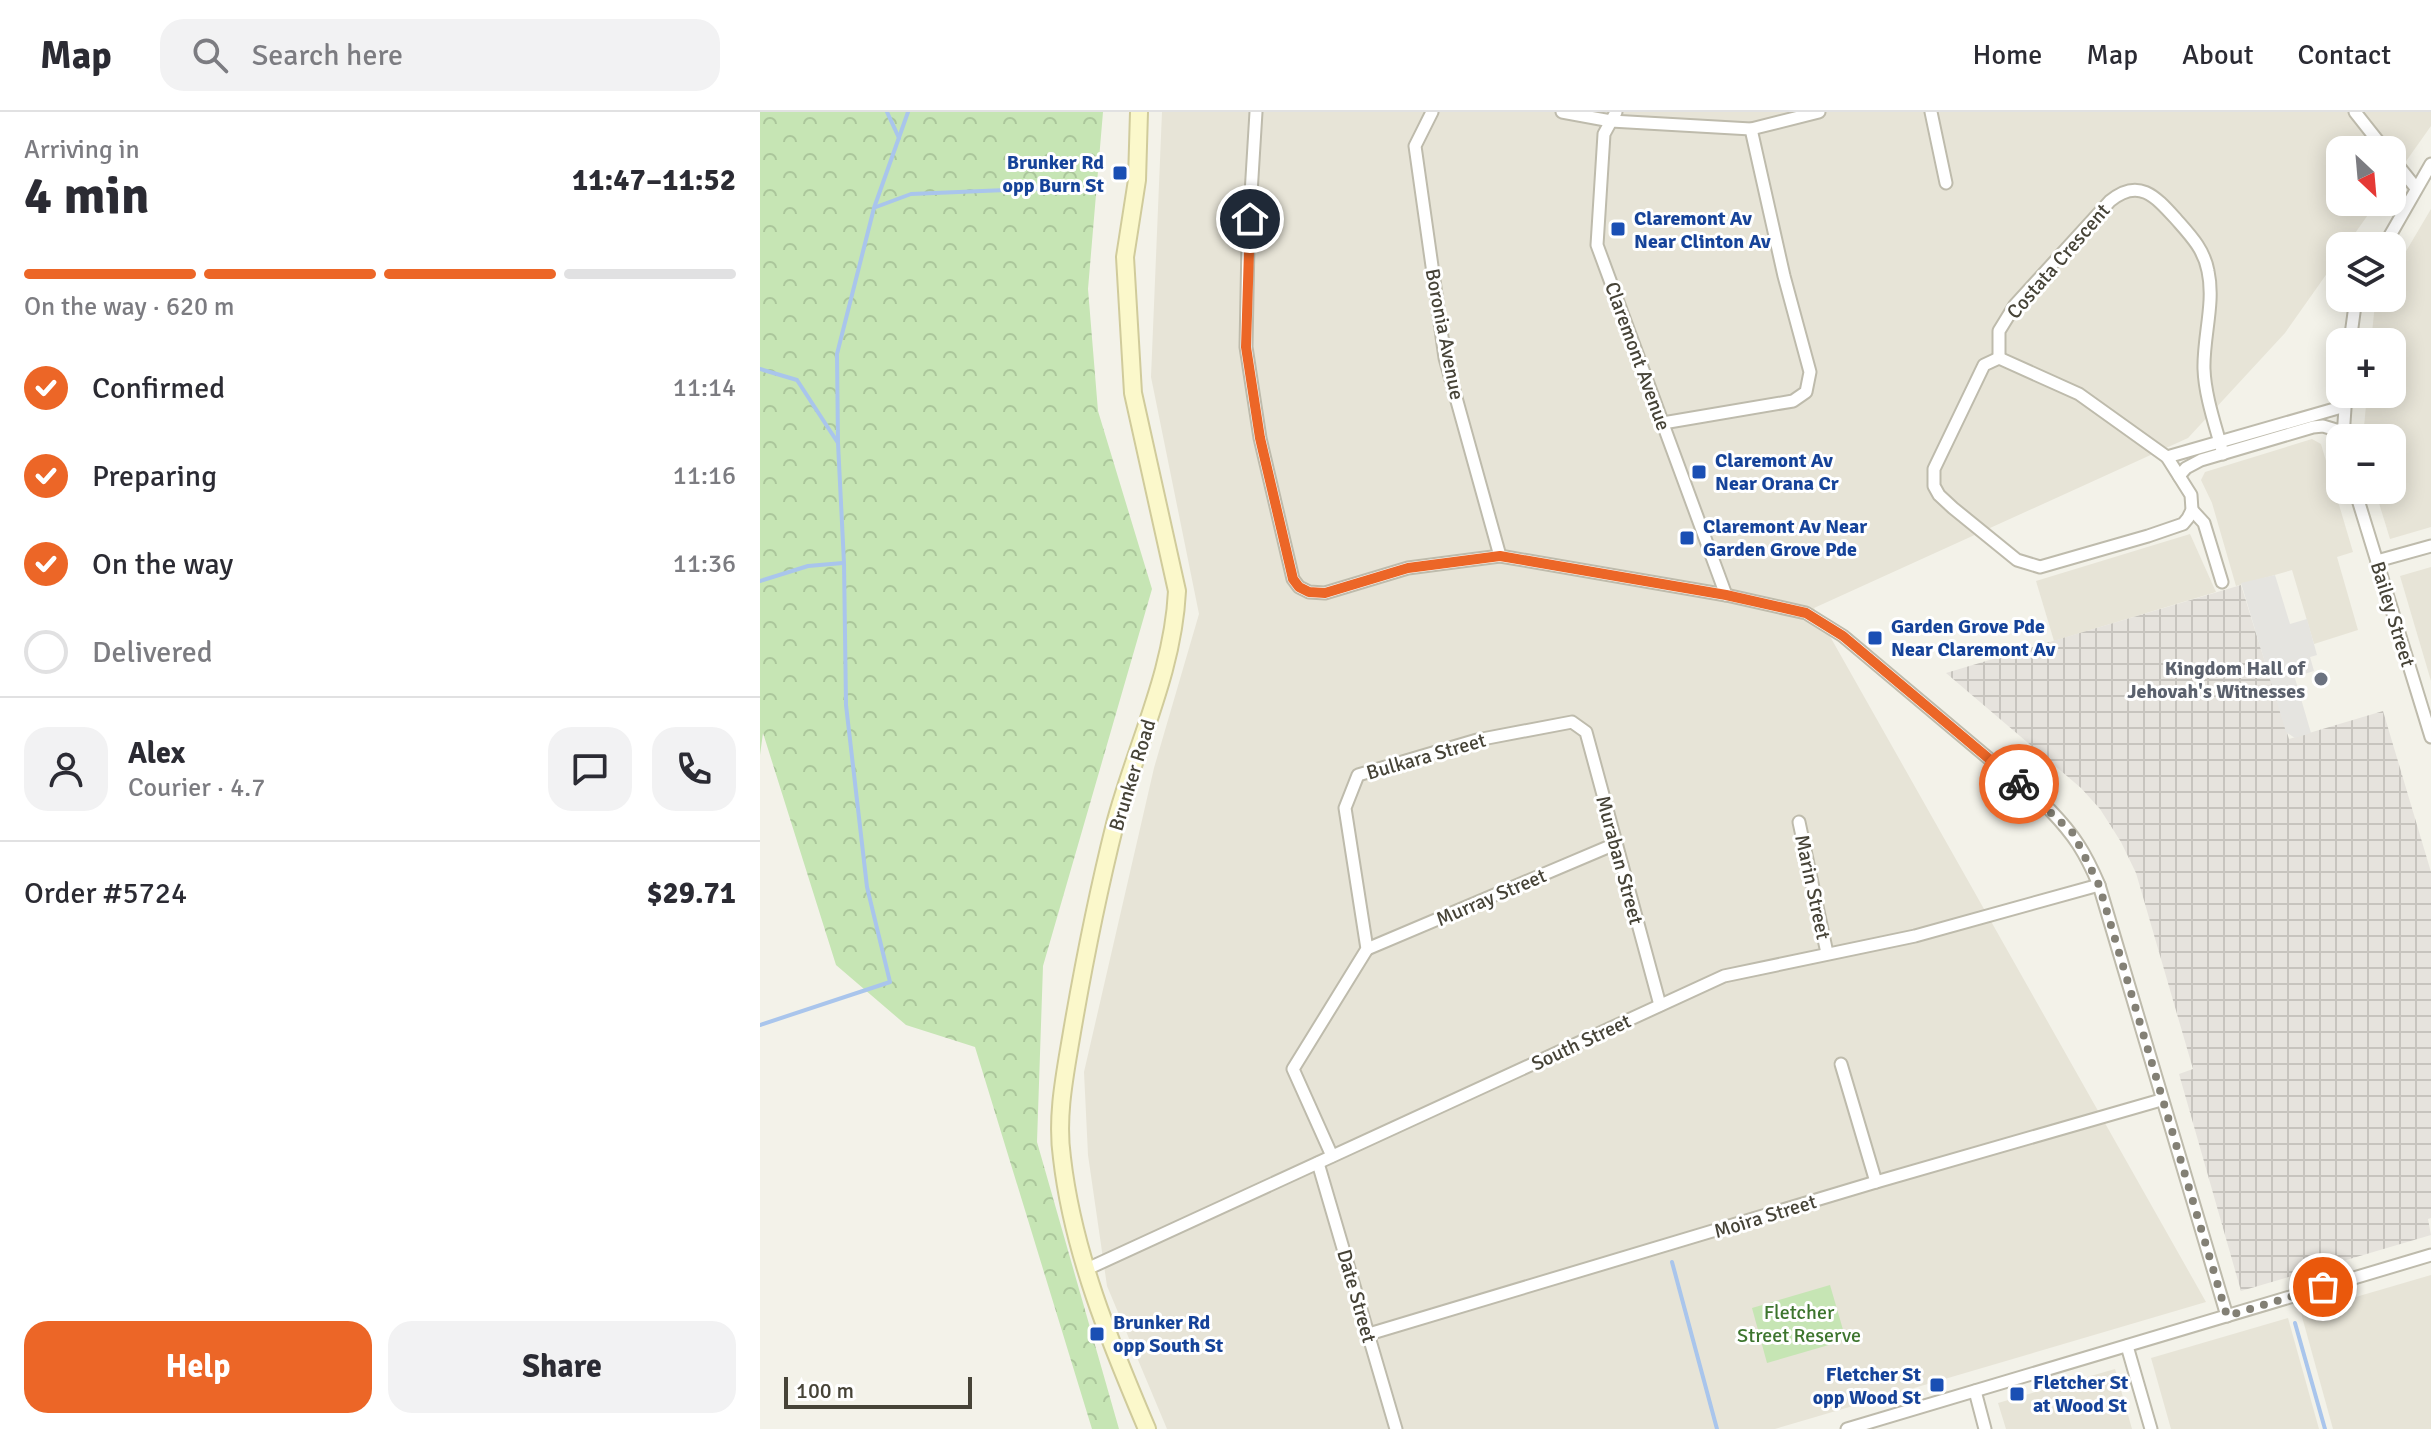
<!DOCTYPE html>
<html lang="en">
<head>
<meta charset="utf-8">
<style>
  body { margin:0; font-family:Signika,sans-serif; background:#f2f2f3; color:#2b2b33; height:100vh; display:flex; flex-direction:column; font-size:30px; white-space:nowrap }
  * { box-sizing:border-box; margin:0 }
  p { font-size:26px; color:#7c7c81 }
  .icon { flex:none; width:44px; height:44px; fill:none; stroke:currentColor; stroke-width:2; stroke-linecap:round; stroke-linejoin:round }
  .map { position:relative; flex:1; overflow:hidden }
  .sheet { display:flex; flex-direction:column; background:#fff; width:760px }
  .sheet>* { flex:none }
  .needle { width:52px; rotate:154deg }
  .fabs { position:absolute; left:1566px; top:24px; display:grid; gap:16px }
  .fabs a { display:grid; place-items:center; width:80px; height:80px; border-radius:16px; background:#fff; box-shadow:0 4px 20px #0003; font-size:40px }
  .scale { position:absolute; left:24px; bottom:20px; width:188px; box-sizing:border-box; padding-left:8px; border:4px solid #464337; border-top:0; font-size:22px; line-height:28px; white-space:nowrap; color:#464337; -webkit-text-stroke:6px #fff; paint-order:stroke }
  .pin { position:absolute; display:grid; place-items:center; width:68px; height:68px; color:#fff; margin:-34px; border:4px solid #fff; border-radius:50%; box-shadow:0 2px 8px #0007 }
  .courier { position:absolute; display:grid; place-items:center; width:80px; height:80px; margin:-40px; border:6px solid #ec6627; border-radius:50%; background:#fff; color:#222; box-shadow:0 2px 10px #0007 }
  .summary em { font-style:normal; font-weight:800 }
  .summary div { display:flex; flex-direction:column-reverse }
  .summary { display:flex; align-items:center; justify-content:space-between; height:136px; padding:0 24px }
  h1 { font-size:52px; font-weight:800; line-height:60px }
  .bar { display:grid; grid-template-columns:repeat(4,1fr); gap:12px 8px; align-content:center; height:96px; padding:0 24px }
  .bar i { height:10px; border-radius:6px; background:#e1e1e2 }
  .bar .active { background:#ec6627 }
  .bar p { grid-column:span 4 }
  .line { display:flex; align-items:center; gap:20px; padding:0 24px; border-top:2px solid #e1e1e2 }
  .line div { flex:1 }
  .round { display:grid; place-items:center; flex:none; width:84px; height:84px; border-radius:24px; background:#f2f2f3 }
  ol { padding:0 24px; list-style:none }
  li { display:flex; align-items:center; gap:24px; height:88px }
  li p { margin-inline-start:auto }
  li .icon { padding:8px; border-radius:50%; background:#ec6627; color:#fff; stroke-width:4 }
  li:last-child { color:#7c7c81 }
  li i { width:44px; height:44px; border:4px solid #e1e1e2; border-radius:50% }
  .action { display:flex; gap:16px; margin-top:auto; padding:16px 24px }
  .action a { flex:1; height:92px; border-radius:24px; background:#ec6627; color:#fff; font-size:32px; font-weight:800; line-height:92px; text-align:center }
  .action a+a { background:#f2f2f3; color:#2b2b33 }
  header { display:flex; align-items:center; gap:48px; box-sizing:border-box; height:112px; padding:0 40px; background:#fff; border-bottom:2px solid #e1e1e2 }
  header strong { font-size:38px }
  nav { display:flex; gap:44px; margin-inline-start:auto; font-size:28px }
  .search { width:560px; height:72px; background:#f2f2f3; display:flex; align-items:center; gap:20px; box-sizing:border-box; padding:0 28px; border-radius:24px; color:#7c7c81; font-size:30px }
  main { display:flex; flex:1; min-height:0 }
  .map>svg:first-child { display:block }
  .residential { fill:#e7e4d7 }
  .industrial { fill:url(#industrial-grid) }
  .forest { fill:url(#forest-crowns) }
  .green { fill:#c6e5b4 }
  .parking { fill:#e5e4e0 }
  .lines { fill:none; stroke-linecap:round; stroke-linejoin:round }
  .stream { stroke:#a9c5ec; stroke-width:4 }
  .street-casing { stroke:#bebbac; stroke-width:15 }
  .secondary-casing { stroke:#d0cb9b; stroke-width:20 }
  .street { stroke:#fff; stroke-width:11 }
  .secondary { stroke:#fbf8cb; stroke-width:16 }
  .done { stroke:#838075; stroke-width:8; stroke-dasharray:0 14.4 }
  .route { stroke:#ec6627; stroke-width:10 }
  .transit-dot { fill:#1a4fb4; stroke:#fff; stroke-width:3 }
  .worship-dot { fill:#6b7280; stroke:#fff; stroke-width:3 }
  .labels { text-anchor:middle; stroke-width:6; stroke-linejoin:round; paint-order:stroke }
  .transit-label { font-size:20px; font-weight:bold; fill:#164399; stroke:#fff; text-anchor:start }
  .street-label { font-size:20px; fill:#464337; stroke:#fff }
  .worship-label { font-size:20px; font-weight:bold; fill:#5b616d; stroke:#fff; text-anchor:end }
  .park-label { font-size:20px; fill:#3d752e; stroke:#fff }
</style>
</head>
<body>
<header>
<strong>Map</strong>
<div class="search"><svg class="icon" aria-label="search" viewBox="0 0 24 24"><circle cx="10" cy="10" r="6"/><path d="M15 15l6 6"/></svg>Search here</div>
<nav><a>Home</a><a>Map</a><a>About</a><a>Contact</a></nav>
</header>
<main>
<section class="sheet">
<div class="summary"><div><h1>4 min</h1><p>Arriving in</p></div><em>11:47–11:52</em></div>
<div class="bar"><i class="active"></i><i class="active"></i><i class="active"></i><i></i><p>On the way · 620 m</p></div>
<ol>
<li><svg class="icon" aria-label="check" viewBox="0 0 24 24"><path d="M5 12l5 5 9-10"/></svg>Confirmed<p>11:14</p></li>
<li><svg class="icon" aria-label="check" viewBox="0 0 24 24"><path d="M5 12l5 5 9-10"/></svg>Preparing<p>11:16</p></li>
<li><svg class="icon" aria-label="check" viewBox="0 0 24 24"><path d="M5 12l5 5 9-10"/></svg>On the way<p>11:36</p></li>
<li><i></i>Delivered</li>
</ol>
<div class="line" style="height:144px"><a class="round"><svg class="icon" aria-label="person" viewBox="0 0 24 24"><circle cx="12" cy="8" r="4"/><path d="M4 21q1-7 8-7t8 7"/></svg></a><div><b>Alex</b><p>Courier · 4.7</p></div><a class="round"><svg class="icon" aria-label="chat" viewBox="0 0 24 24"><path d="M4 5h16v11H9l-5 4z"/></svg></a><a class="round"><svg class="icon" aria-label="phone" viewBox="0 0 24 24"><path d="M5 4h4l2 5-3 2q2 4 5 5l2-3 5 2v4C11 20 4 13 5 4z"/></svg></a></div>
<div class="line" style="height:104px"><div>Order #5724</div><b>$29.71</b></div>
<div class="action"><a>Help</a><a>Share</a></div>
</section>
<div class="map">
<svg width="1671" height="1317" viewBox="0 0 1671 1317">
  <defs>
    <pattern id="industrial-grid" width="8" height="8" patternUnits="userSpaceOnUse" patternTransform="scale(2)"><rect width="8" height="8" fill="#e6e3dd"/><path d="M0 4h8M4 0v8" fill="none" stroke="#c7c4be"/></pattern>
    <pattern id="forest-crowns" width="20" height="18" patternUnits="userSpaceOnUse" patternTransform="scale(2)"><rect width="20" height="18" fill="#c6e5b4"/><path d="M2 6a3 3 0 1 1 6 0M12 15a3 3 0 1 1 6 0" fill="none" stroke="#abc69b"/></pattern>
  </defs>
  <rect width="100%" height="100%" fill="#f3f2e9"/>
  <g class="residential">
    <path d="M402,0h1269v14l-39,55v-31h-52v52h37l-31,44h-6v9l-55,78 -97,105 -374,170 392,694 -431,127h-608l-60,-143 -19,-131 -4,-83 70,-304 45,-154 -48,-237z"/>
    <path d="M1671,97v318l-41,12 -15,-49h17v-52h-29l4,-44h25v-52h-21l4,-38 3,-6h14v-23z"/>
    <path d="M1552,327l9,5 32,108 -16,5 21,73 -44,14 -22,-74 -56,16 -24,-83 -11,-23 4,-8z"/>
    <path d="M1430,422l26,58 -162,49 -18,-60z"/>
    <path d="M1671,455v114l-31,-105z"/>
    <path d="M1671,1163v154h-98l-32,-116z"/>
    <path d="M1528,1206l31,111h-148l-20,-71z"/>
    <path d="M1355,1257l17,60h-126l-8,-26z"/>
  </g>
  <path class="industrial" d="M1481,473l48,154 94,-28 48,161v346l-3,1 3,16 -190,56 -62,-217 14,-5 -57,-196 -15,-31 -21,-33 -19,-21 -135,-115z"/>
  <path class="forest" d="M0,0h343l-15,177 10,122 54,178 -109,377 -6,176 82,287h-27l-117,-382 -69,-22 -70,-60 -73,-232 -3,22z"/>
  <path class="green" d="M1070,1173l16,55 -79,23 -15,-55z"/>
  <path class="parking" d="M1515,463l15,49 17,-5 10,36 -7,2 4,14 -16,5 -3,-10 -3,2 19,65 -16,5 -9,-6 -45,-149z"/>
  <g class="lines">
    <g class="stream">
      <path d="M127,0l12,26"/>
      <path d="M116,95l35,-13 168,-7"/>
      <path d="M0,257l37,11 41,63"/>
      <path d="M0,469l48,-15 35,-3"/>
      <path d="M0,913l130,-43 -23,-95 -21,-182 -2,-142 -6,-120 -1,-89 37,-146 34,-96"/>
      <path d="M912,1150l45,167"/>
      <path d="M1535,1211l30,106"/>
    </g>
    <g class="street-casing">
      <g id="street">
        <path d="M496,0l-8,131 -2,104 14,91 33,141 6,8 10,5 16,1 83,-25 92,-12 226,39 80,18 37,23 207,174c24,25 35,42 49,75l128,431"/>
        <path d="M672,0l-17,34 30,212 55,198"/>
        <path d="M802,0l49,9 140,8 68,-17"/>
        <path d="M856,0l-12,22 -7,111 129,350"/>
        <path d="M1171,0l15,71"/>
        <path d="M1595,0l30,38"/>
        <path d="M1632,46l24,30"/>
        <path d="M1624,134l47,-82"/>
        <path d="M1590,230l6,-44"/>
        <path d="M1239,246l80,36 88,63 24,38 1,15 -4,8 -5,6 -35,12 -108,31 -23,-7 -64,-52 -14,-13 -5,-9v-17l50,-104z"/>
        <path d="M1239,246v-27l16,-26 95,-104c29,-24 46,-4 66,18 14,16 28,30 32,52 7,32 -5,66 -4,98 1,28 12,58 19,85"/>
        <path d="M903,311l130,-22 13,-9 4,-20 -26,-96 -33,-147"/>
        <path d="M1583,325l3,-43"/>
        <path d="M1407,345l178,-51"/>
        <path d="M1419,364l7,-8 15,-8 112,-33 10,-1 20,6"/>
        <path d="M1595,378l76,247"/>
        <path d="M1432,398l12,13 18,59"/>
        <path d="M1617,449l54,-15"/>
        <path d="M1039,710l28,131"/>
        <path d="M607,837l248,-105"/>
        <path d="M1081,952l35,118"/>
        <path d="M572,1044l-39,-87 74,-120 -22,-141 13,-33 119,-35 95,-18 14,10 74,273"/>
        <path d="M558,1051l78,266"/>
        <path d="M327,1157l637,-293 191,-40 184,-51"/>
        <path d="M609,1222l507,-152 285,-82"/>
        <path d="M1367,1234l24,83"/>
        <path d="M1215,1279l10,38"/>
        <path d="M1087,1317l584,-174"/>
      </g>
    </g>
    <g class="secondary-casing">
      <path id="secondary" d="M379,0l-2,68 -12,77 8,136 44,198c-4,82 -41,154 -62,233 -17,68 -31,138 -43,208 -7,42 -16,84 -10,126 11,95 48,184 85,271"/>
    </g>
    <use href="#street" class="street"/>
    <use href="#secondary" class="secondary"/>
  </g>
  <g class="lines">
    <path class="done" d="M1259,672l54,49 26,52 128,431 96,-29"/>
    <path class="route" d="M490,107l-4,128 14,91 33,141 6,8 10,5 16,1 83,-25 92,-12 226,39 80,18 37,23 176,148"/>
  </g>
  <g class="transit-dot">
    <rect x="352" y="53" width="16" height="16" rx="4"/>
    <rect x="850" y="109" width="16" height="16" rx="4"/>
    <rect x="931" y="352" width="16" height="16" rx="4"/>
    <rect x="919" y="418" width="16" height="16" rx="4"/>
    <rect x="1107" y="518" width="16" height="16" rx="4"/>
    <rect x="329" y="1214" width="16" height="16" rx="4"/>
    <rect x="1169" y="1265" width="16" height="16" rx="4"/>
    <rect x="1249" y="1274" width="16" height="16" rx="4"/>
  </g>
  <circle class="worship-dot" cx="1561" cy="567" r="8"/>
  <g class="labels">
    <g class="transit-label">
      <text x="344" y="57" text-anchor="end">Brunker Rd<tspan x="344" dy="23">opp Burn St</tspan></text>
      <text x="874" y="113">Claremont Av<tspan x="874" dy="23">Near Clinton Av</tspan></text>
      <text x="955" y="355">Claremont Av<tspan x="955" dy="23">Near Orana Cr</tspan></text>
      <text x="943" y="421">Claremont Av Near<tspan x="943" dy="23">Garden Grove Pde</tspan></text>
      <text x="1131" y="521">Garden Grove Pde<tspan x="1131" dy="23">Near Claremont Av</tspan></text>
      <text x="353" y="1217">Brunker Rd<tspan x="353" dy="23">opp South St</tspan></text>
      <text x="1161" y="1269" text-anchor="end">Fletcher St<tspan x="1161" dy="23">opp Wood St</tspan></text>
      <text x="1273" y="1277">Fletcher St<tspan x="1273" dy="23">at Wood St</tspan></text>
    </g>
    <g class="street-label">
      <text transform="translate(1298 149) rotate(-49)" y="7">Costata Crescent</text>
      <text transform="translate(685 222) rotate(79)" y="7">Boronia Avenue</text>
      <text transform="translate(878 244) rotate(70)" y="7">Claremont Avenue</text>
      <text transform="translate(1633 502) rotate(73)" y="7">Bailey Street</text>
      <text transform="translate(666 644) rotate(-16)" y="7">Bulkara Street</text>
      <text transform="translate(372 663) rotate(-73)" y="7">Brunker Road</text>
      <text transform="translate(860 748) rotate(75)" y="7">Muraban Street</text>
      <text transform="translate(1053 775) rotate(78)" y="7">Marin Street</text>
      <text transform="translate(731 785) rotate(-23)" y="7">Murray Street</text>
      <text transform="translate(821 930) rotate(-25)" y="7">South Street</text>
      <text transform="translate(1005 1104) rotate(-17)" y="7">Moira Street</text>
      <text transform="translate(597 1184) rotate(74)" y="7">Date Street</text>
    </g>
    <g class="worship-label">
      <text x="1545" y="563">Kingdom Hall of<tspan x="1545" dy="23">Jehovah's Witnesses</tspan></text>
    </g>
    <g class="park-label">
      <text x="1039" y="1207">Fletcher<tspan x="1039" dy="23">Street Reserve</tspan></text>
    </g>
  </g>
</svg>
<div class="fabs">
<a><svg class="needle" viewBox="-14 -14 28 28"><path d="M0-13l5 13h-10z" fill="#e53935"/><path d="M0 13l5-13h-10z" fill="#7c7c81"/></svg></a>
<a><svg class="icon" aria-label="layers" viewBox="0 0 24 24"><path d="M12 4l9 5-9 5-9-5zM3 14l9 5 9-5"/></svg></a>
<a>+</a>
<a>−</a>
</div>
<div class="scale">100 m</div>
<div class="pin" style="left:1563px;top:1175px;background:#ea580c"><svg class="icon" aria-label="bag" viewBox="0 0 24 24"><path d="M5 8h14l-1 12H6zM9 8a3 3 0 0 1 6 0"/></svg></div>
<div class="pin" style="left:490px;top:107px;background:#1f2937"><svg class="icon" aria-label="home" viewBox="0 0 24 24"><path d="M3 11l9-7 9 7M6 9v11h12V9"/></svg></div>
<div class="courier" style="left:1259px;top:672px"><svg class="icon" aria-label="bike" viewBox="0 0 24 24"><circle cx="6" cy="16" r="4"/><circle cx="18" cy="16" r="4"/><path d="M6 16l4-8h5l3 8M10 8l3 8H6M13 5h3"/></svg></div>
</div>
</main>
</body>
</html>
